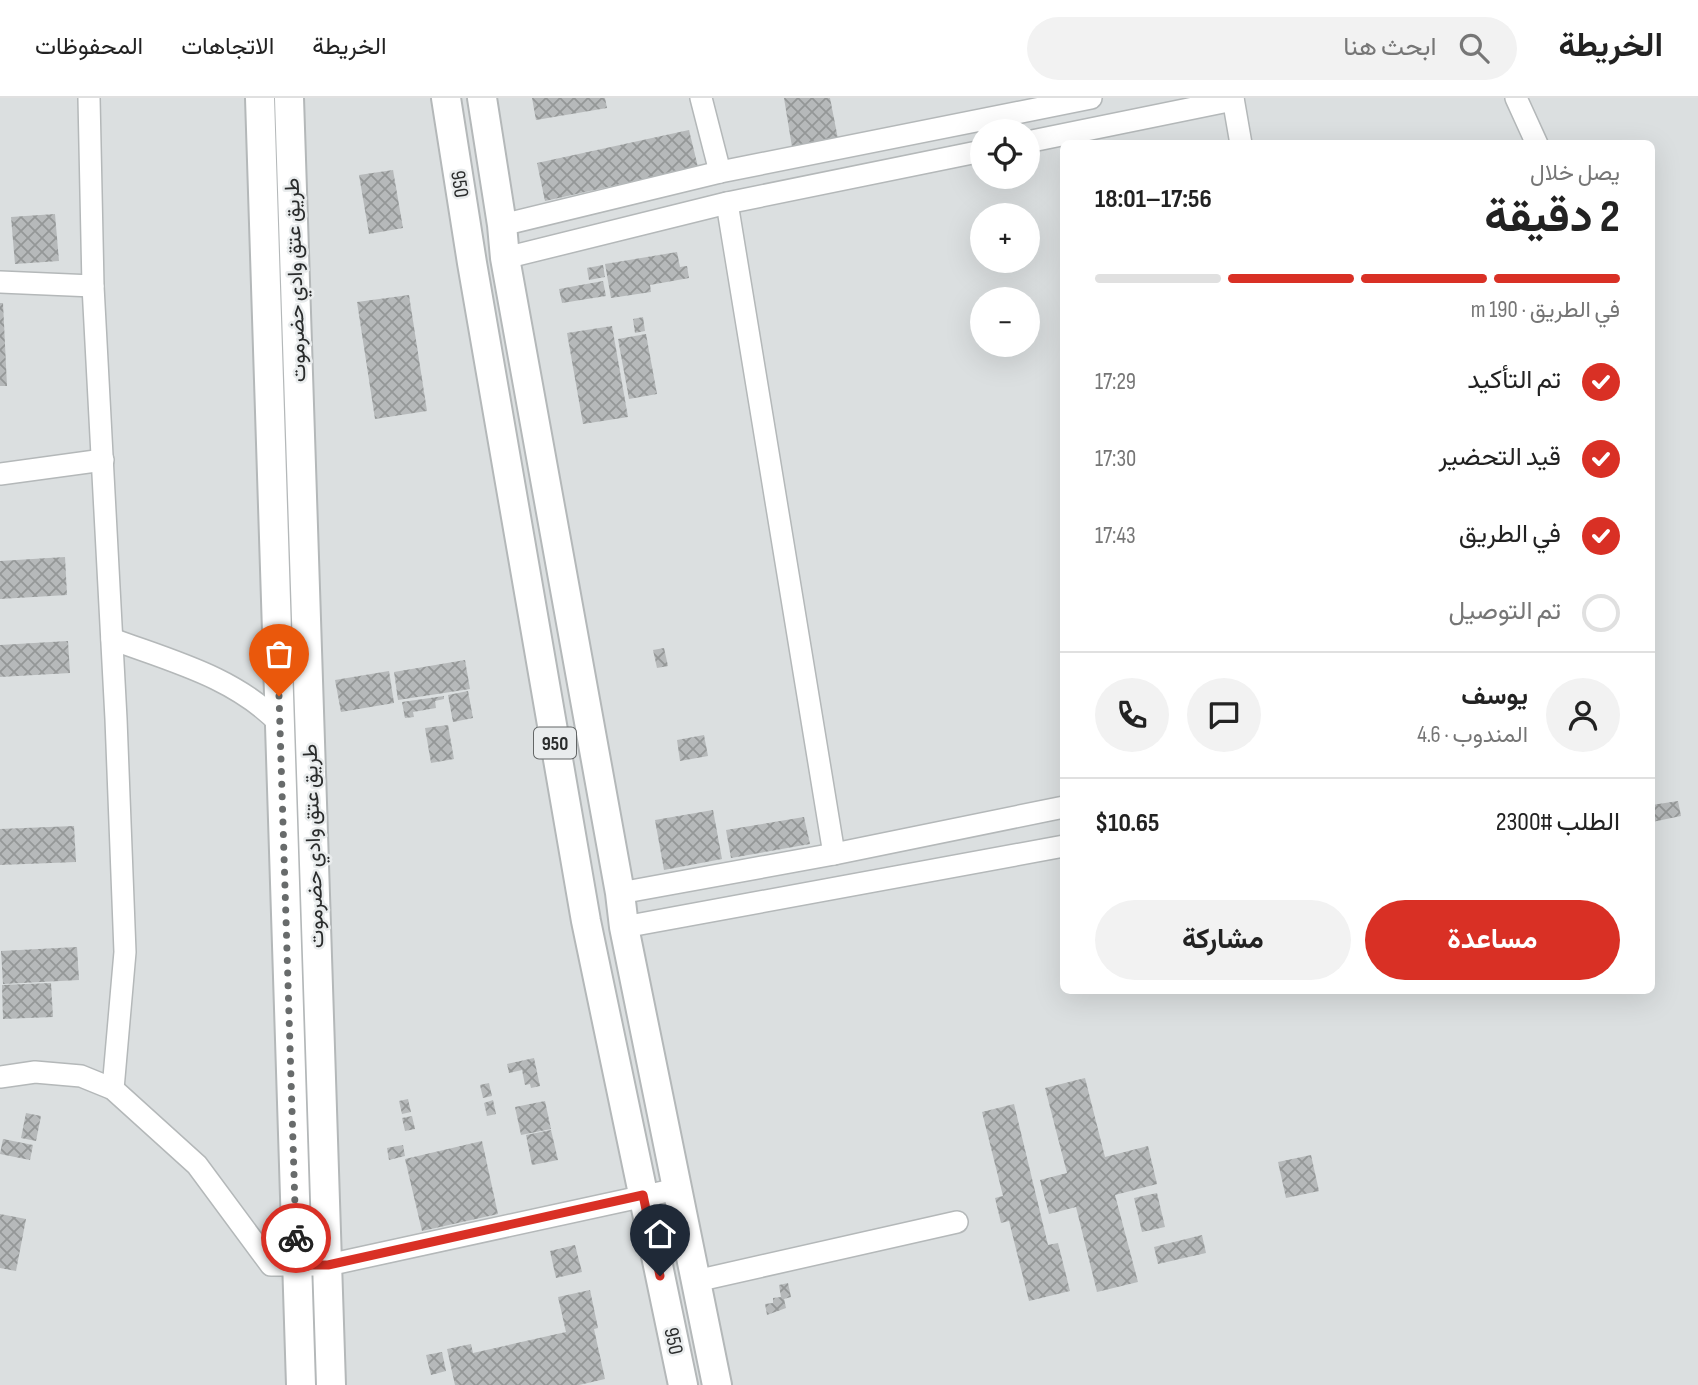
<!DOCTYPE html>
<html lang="ar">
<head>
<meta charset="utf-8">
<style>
  body { margin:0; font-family:"Sofia Sans Condensed",Vazirmatn,sans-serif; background:#f2f2f2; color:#222; direction:rtl; height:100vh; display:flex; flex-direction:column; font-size:26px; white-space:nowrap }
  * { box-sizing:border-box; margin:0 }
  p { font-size:23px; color:#767676 }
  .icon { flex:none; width:38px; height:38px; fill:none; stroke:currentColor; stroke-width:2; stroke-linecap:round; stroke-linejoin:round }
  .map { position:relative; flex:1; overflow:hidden; direction:ltr }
  .drawer { position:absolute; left:1060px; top:42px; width:595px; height:854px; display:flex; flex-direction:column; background:#fff; border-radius:10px; box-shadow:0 7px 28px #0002; direction:rtl }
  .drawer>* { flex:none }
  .fabs { position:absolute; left:970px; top:21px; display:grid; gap:14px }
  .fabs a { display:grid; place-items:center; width:70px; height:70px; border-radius:50%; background:#fff; box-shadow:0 7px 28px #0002; font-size:35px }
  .pin { position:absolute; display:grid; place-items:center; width:60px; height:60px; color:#fff; margin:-72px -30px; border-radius:50% 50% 50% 0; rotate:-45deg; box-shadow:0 0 7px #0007 }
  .pin .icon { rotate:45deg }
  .courier { position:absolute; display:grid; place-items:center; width:70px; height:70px; margin:-35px; border:5px solid #d93025; border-radius:50%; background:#fff; color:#222; box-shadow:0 2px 9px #0007 }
  .overview em { font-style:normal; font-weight:700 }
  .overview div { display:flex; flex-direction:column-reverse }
  .overview { display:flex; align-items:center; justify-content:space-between; height:119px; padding:0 35px }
  h1 { font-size:46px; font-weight:700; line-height:52px }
  .bar { display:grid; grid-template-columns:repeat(4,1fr); gap:10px 7px; align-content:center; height:84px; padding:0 35px }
  .bar i { height:9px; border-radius:5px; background:#e0e0e0 }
  .bar .active { background:#d93025 }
  .bar p { grid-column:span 4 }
  .line { display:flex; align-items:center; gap:18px; padding:0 35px; border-top:2px solid #e0e0e0 }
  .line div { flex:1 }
  .round { display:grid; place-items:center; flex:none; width:74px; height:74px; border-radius:37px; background:#f2f2f2 }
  ol { padding:0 35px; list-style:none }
  li { display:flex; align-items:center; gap:21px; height:77px }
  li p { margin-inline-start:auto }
  li .icon { padding:7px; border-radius:50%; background:#d93025; color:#fff; stroke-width:4 }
  li:last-child { color:#767676 }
  li i { width:38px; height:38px; border:4px solid #e0e0e0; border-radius:50% }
  .primary-button { display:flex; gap:14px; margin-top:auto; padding:14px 35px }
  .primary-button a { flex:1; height:80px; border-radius:42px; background:#d93025; color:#fff; font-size:28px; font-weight:700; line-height:80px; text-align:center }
  .primary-button a+a { background:#f2f2f2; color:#222 }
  header { display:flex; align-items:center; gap:42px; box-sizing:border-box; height:98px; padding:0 35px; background:#fff; border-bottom:2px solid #e0e0e0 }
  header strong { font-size:33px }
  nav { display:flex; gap:38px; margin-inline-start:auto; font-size:24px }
  .search { width:490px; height:63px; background:#f2f2f2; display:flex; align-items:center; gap:18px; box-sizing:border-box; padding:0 24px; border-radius:38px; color:#767676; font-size:26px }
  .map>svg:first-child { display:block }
  .building { fill:url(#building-cross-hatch) }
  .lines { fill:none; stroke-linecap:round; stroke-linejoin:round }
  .minor-casing { stroke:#b4b8b9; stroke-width:24 }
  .major-casing { stroke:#b4b8b9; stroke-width:32 }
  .minor { stroke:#fff; stroke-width:21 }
  .major { stroke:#fff; stroke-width:28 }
  .done { stroke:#686b6b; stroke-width:7; stroke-dasharray:0 12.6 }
  .route { stroke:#d93025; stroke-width:9 }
  .labels { text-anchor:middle; stroke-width:5; stroke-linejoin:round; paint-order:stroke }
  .shield { fill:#e9eced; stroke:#636666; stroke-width:2 }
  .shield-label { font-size:19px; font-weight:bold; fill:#2a2c2c }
  .street-label { font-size:21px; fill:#2a2c2c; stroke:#e9eced }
</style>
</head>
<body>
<header>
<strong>الخريطة</strong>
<div class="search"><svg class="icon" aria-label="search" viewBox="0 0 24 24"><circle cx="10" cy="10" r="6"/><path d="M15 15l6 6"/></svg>ابحث هنا</div>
<nav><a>الخريطة</a><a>الاتجاهات</a><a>المحفوظات</a></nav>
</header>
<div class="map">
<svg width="1698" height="1287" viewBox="0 0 1698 1287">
  <defs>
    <pattern id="building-cross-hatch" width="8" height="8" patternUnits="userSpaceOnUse" patternTransform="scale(1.75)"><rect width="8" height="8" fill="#b6b9ba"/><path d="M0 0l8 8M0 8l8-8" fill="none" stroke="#949797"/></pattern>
  </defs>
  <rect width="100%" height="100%" fill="#dbdfe0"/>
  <g class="building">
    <path d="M532,0h73l2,10 -71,12z"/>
    <path d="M784,0h46l8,41 -46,8z"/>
    <path d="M689,32l9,37 -153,34 -8,-38z"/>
    <path d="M393,72l10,58 -34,6 -10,-59z"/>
    <path d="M55,116l4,47 -44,3 -4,-47z"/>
    <path d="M677,154l3,15 7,-1 2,12 -39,7 1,7 -40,6 -6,-34z"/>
    <path d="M603,167l2,12 -16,3 -2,-12z"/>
    <path d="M603,183l3,15 -44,7 -3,-14z"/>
    <path d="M409,197l18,116 -52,8 -18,-117z"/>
    <path d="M0,205h3l4,83h-7z"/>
    <path d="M643,219l2,14 -10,2 -2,-14z"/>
    <path d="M612,228l16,91 -45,7 -16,-91z"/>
    <path d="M646,236l11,60 -28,5 -11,-60z"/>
    <path d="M65,459l2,38 -67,4v-38z"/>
    <path d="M68,543l2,32 -70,4v-32z"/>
    <path d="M664,550l4,18 -11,2 -4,-18z"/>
    <path d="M465,562l5,29 -72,11 -4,-28z"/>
    <path d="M389,573l5,32 -53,9 -6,-32z"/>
    <path d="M468,593l5,27 -20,4 -5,-27z"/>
    <path d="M444,598v3l-9,2 1,7 -23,4 1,5 -9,1 -3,-16z"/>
    <path d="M448,627l6,34 -23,4 -6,-35z"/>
    <path d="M704,637l4,21 -28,5 -3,-21z"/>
    <path d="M1678,703l3,15 -29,6v-17z"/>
    <path d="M713,712l9,49 -58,11 -9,-50z"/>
    <path d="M804,719l6,27 -79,14 -5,-28z"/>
    <path d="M74,728l2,36 -76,3v-36z"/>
    <path d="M77,849l2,33 -76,4 -2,-33z"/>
    <path d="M51,885l2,34 -50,2 -1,-34z"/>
    <path d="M534,960l6,28 -9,2 -1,-4 -5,1 -3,-15 -13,3 -2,-9z"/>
    <path d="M1085,980l20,79 43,-11 9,38 -42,11 23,87 -41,10 -21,-85 -27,7 -9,-34 27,-7 -22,-85z"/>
    <path d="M489,985l3,13 -9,2 -3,-13z"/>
    <path d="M408,1001l3,13 -9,2 -3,-13z"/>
    <path d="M493,1002l3,14 -9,2 -3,-13z"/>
    <path d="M545,1003l6,28 -30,6 -6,-28z"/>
    <path d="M1014,1006l34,141 10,-2 12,48 -41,10 -20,-80 -8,2 -6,-25 8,-2 -21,-84z"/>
    <path d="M26,1015l15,3 -5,25 -15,-3z"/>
    <path d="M412,1018l3,13 -10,2 -3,-13z"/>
    <path d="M551,1032l7,30 -26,5 -6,-30z"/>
    <path d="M3,1041l30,6 -3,15 -30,-6z"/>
    <path d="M482,1043l16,73 -76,17 -17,-72z"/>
    <path d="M403,1047l2,11 -16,4 -2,-12z"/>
    <path d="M1311,1057l8,36 -33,7 -8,-36z"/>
    <path d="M1157,1095l8,34 -23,5 -8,-34z"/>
    <path d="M0,1116l26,5 -10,52 -16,-3z"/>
    <path d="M1202,1137l4,18 -48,11 -4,-17z"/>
    <path d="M575,1147l7,27 -26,6 -6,-27z"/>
    <path d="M788,1185l3,14 -7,2 2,9 -19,7 -2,-11 8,-1v-5l8,-1 -2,-12z"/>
    <path d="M590,1192l8,38 -4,1 11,50 -26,6h-124l-8,-36 24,-5 2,9 93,-21 -8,-35z"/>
    <path d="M442,1254l4,19 -15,4 -5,-20z"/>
  </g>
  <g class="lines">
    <g class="minor-casing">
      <g id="minor">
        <path d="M89,0l4,188 23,433 9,233 -12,137"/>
        <path d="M701,0l19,74"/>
        <path d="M1233,0l8,46"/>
        <path d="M1516,0l21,46"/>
        <path d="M1027,44l206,-42"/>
        <path d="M727,105l107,651"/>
        <path d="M502,127l218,-53 371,-74"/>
        <path d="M505,160l222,-55 255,-52"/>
        <path d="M0,184l93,4"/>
        <path d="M0,376l103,-14"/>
        <path d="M112,541c59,22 123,38 168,85"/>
        <path d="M620,795l214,-39 230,-47"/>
        <path d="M624,829l440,-81"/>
        <path d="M0,979l35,-5 46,4 32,13 84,76 74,100h57l349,-76"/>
        <path d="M696,1183l261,-59"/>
      </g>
    </g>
    <g class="major-casing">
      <g id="major">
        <path d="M260,0l41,1287"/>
        <path d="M289,0l42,1287"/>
        <path d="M446,0l26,165 114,658 97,464"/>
        <path d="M482,0l20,127 3,33 115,635 4,34 93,458"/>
      </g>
    </g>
    <use href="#minor" class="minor"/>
    <use href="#major" class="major"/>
  </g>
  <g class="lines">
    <path class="done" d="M279,598l17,542"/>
    <path class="route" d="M296,1140l1,27h31l315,-70 17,81"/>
  </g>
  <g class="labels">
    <rect class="shield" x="534" y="629.5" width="42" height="31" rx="5"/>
    <g class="shield-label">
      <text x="555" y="652">950</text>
    </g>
    <g class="street-label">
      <text transform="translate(460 86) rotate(81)" y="7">950</text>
      <text transform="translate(295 182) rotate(-92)" y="7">طريق عتق وادي حضرموت</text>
      <text transform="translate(313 748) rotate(-92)" y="7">طريق عتق وادي حضرموت</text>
      <text transform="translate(674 1243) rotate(78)" y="7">950</text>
    </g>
  </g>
</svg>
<div class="fabs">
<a><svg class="icon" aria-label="locate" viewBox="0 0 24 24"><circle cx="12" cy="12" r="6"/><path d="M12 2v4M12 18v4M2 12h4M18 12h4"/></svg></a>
<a>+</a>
<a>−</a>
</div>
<div class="pin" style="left:279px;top:598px;background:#ea580c"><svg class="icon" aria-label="bag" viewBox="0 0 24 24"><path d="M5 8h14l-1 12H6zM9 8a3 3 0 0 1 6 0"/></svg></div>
<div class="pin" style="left:660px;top:1178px;background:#1f2937"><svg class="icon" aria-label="home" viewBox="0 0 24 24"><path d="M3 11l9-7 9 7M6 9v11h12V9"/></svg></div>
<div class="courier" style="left:296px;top:1140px"><svg class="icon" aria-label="bike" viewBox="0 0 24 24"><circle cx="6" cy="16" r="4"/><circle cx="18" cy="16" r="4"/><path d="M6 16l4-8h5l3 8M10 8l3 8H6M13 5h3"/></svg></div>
<section class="drawer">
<div class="overview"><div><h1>2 دقيقة</h1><p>يصل خلال</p></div><em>17:56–18:01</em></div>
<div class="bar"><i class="active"></i><i class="active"></i><i class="active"></i><i></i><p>في الطريق · 190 m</p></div>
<ol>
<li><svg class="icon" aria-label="check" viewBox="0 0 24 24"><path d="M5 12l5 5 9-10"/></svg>تم التأكيد<p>17:29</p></li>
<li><svg class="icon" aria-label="check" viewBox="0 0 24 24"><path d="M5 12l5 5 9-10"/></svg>قيد التحضير<p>17:30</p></li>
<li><svg class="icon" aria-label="check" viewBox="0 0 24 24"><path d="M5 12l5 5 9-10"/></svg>في الطريق<p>17:43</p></li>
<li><i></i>تم التوصيل</li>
</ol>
<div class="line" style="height:126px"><a class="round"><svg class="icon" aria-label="person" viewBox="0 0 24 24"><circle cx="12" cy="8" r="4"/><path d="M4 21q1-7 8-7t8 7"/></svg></a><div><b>يوسف</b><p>المندوب · 4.6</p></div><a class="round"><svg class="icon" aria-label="chat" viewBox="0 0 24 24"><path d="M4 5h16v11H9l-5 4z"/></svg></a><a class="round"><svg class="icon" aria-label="phone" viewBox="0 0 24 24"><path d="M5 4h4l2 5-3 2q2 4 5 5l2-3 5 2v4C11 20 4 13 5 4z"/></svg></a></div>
<div class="line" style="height:91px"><div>الطلب #2300</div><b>$10.65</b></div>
<div class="primary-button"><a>مساعدة</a><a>مشاركة</a></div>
</section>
</div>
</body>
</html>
